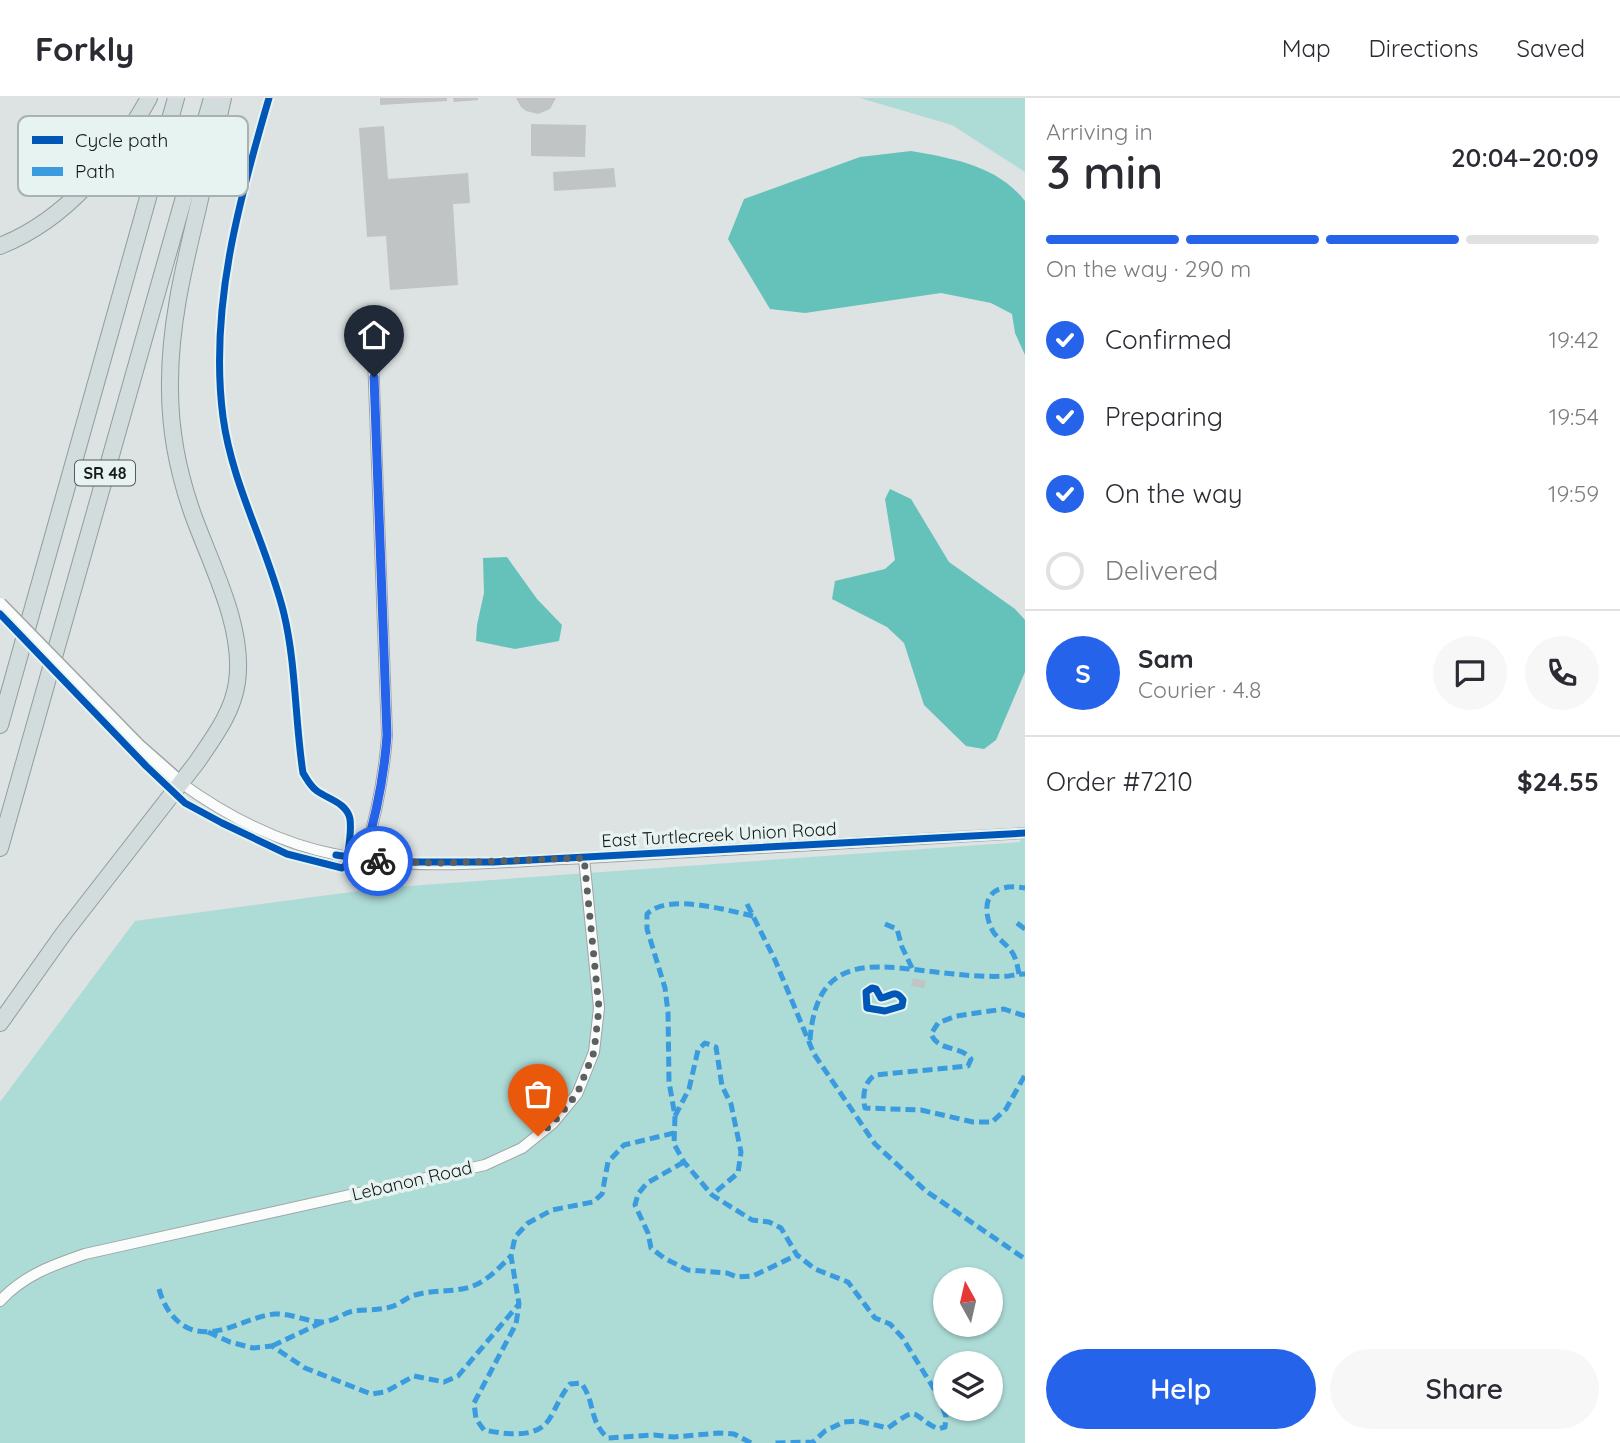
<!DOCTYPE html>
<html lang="en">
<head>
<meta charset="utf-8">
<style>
  body { margin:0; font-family:Quicksand,sans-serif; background:#f7f7f7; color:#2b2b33; height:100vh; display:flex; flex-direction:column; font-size:26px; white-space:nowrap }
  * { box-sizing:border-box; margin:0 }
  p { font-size:23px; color:#7c7c81 }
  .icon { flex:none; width:38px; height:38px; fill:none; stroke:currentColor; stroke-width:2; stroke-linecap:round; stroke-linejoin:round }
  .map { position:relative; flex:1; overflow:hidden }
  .panel { display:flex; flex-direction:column; background:#fff; width:595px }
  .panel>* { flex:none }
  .needle { width:46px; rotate:352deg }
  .fabs { position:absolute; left:933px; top:1169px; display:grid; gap:14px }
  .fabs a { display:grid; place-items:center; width:70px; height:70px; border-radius:50%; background:#fff; box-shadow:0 2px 5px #0004; font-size:35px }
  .pin { position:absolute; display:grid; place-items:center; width:60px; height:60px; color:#fff; margin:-72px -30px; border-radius:50% 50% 50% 0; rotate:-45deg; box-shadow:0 0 7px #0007 }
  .pin .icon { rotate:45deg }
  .courier { position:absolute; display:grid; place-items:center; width:70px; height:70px; margin:-35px; border:5px solid #2563eb; border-radius:50%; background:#fff; color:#222; box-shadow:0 2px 9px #0007 }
  .overview em { font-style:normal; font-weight:600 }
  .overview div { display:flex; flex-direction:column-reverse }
  .overview { display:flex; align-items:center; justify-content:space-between; height:119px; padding:0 21px }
  h1 { font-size:46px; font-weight:600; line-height:52px }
  .bar { display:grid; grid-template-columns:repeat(4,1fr); gap:10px 7px; align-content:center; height:84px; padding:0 21px }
  .bar i { height:9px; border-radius:5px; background:#e1e1e2 }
  .bar .on { background:#2563eb }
  .bar p { grid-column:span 4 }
  .line { display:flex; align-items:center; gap:18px; padding:0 21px; border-top:2px solid #e1e1e2 }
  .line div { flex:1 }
  .round { display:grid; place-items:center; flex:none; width:74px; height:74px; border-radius:37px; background:#f7f7f7 }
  ol { padding:0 21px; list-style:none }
  li { display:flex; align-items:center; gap:21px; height:77px }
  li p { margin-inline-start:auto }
  li .icon { padding:7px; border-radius:50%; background:#2563eb; color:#fff; stroke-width:4 }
  li:last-child { color:#7c7c81 }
  li i { width:38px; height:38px; border:4px solid #e1e1e2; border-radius:50% }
  .cta { display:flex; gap:14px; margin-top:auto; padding:14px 21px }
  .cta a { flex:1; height:80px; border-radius:42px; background:#2563eb; color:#fff; font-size:28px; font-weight:600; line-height:80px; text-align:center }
  .cta a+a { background:#f7f7f7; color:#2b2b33 }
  header { display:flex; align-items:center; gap:42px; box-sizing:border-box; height:98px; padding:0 35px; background:#fff; border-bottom:2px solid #e1e1e2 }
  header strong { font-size:33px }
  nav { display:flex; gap:38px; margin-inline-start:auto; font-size:24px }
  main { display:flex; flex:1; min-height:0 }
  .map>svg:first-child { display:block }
  .green { fill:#addbd6; fill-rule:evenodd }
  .water { fill:#64c2bb }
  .building { fill:#c0c4c4 }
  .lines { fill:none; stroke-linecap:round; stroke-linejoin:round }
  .minor-casing { stroke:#a0a4a4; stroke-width:12 }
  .tertiary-casing { stroke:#a0a4a4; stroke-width:15 }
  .trunk-casing { stroke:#8e9e9d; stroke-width:18 }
  .minor { stroke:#fafbfb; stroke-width:10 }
  .tertiary { stroke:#fafbfb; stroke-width:12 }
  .trunk { stroke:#d2dcdc; stroke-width:16 }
  .tertiary-bridge-casing { stroke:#a0a4a4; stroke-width:15; stroke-linecap:butt }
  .tertiary-bridge { stroke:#fafbfb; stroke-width:12 }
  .quiet { stroke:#3b9bdf; stroke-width:5; stroke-dasharray:10 5; stroke-linecap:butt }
  .cycleway-casing { stroke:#e7f3f1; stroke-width:11 }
  .cycleway { stroke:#0057b8; stroke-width:7 }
  .done { stroke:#5c6060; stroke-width:7; stroke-dasharray:0 12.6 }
  .route { stroke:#2563eb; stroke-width:9 }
  .labels { text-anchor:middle; stroke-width:7; stroke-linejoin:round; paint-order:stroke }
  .shield { fill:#e7f3f1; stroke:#555b5a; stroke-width:2 }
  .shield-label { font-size:16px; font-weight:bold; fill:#161a1a }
  .street-label { font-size:18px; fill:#161a1a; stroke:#e7f3f1 }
  .key { fill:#e7f3f1; stroke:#a8b2b0; stroke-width:2 }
  .key-label { font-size:19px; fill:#161a1a }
</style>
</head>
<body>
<header>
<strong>Forkly</strong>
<nav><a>Map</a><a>Directions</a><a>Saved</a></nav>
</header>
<main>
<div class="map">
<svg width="1025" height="1345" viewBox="0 0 1025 1345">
  <rect width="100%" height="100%" fill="#dde2e2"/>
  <g class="green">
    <path d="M860,0h165v74l-73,-47z"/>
    <path d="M1025,727v618h-1025v-341l135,-181 246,-33 639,-46zM945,1181h45v46h-45zM945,1265h45v46h-45z"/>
  </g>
  <g class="water">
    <path d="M911,53c41,7 87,15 114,50v154l-10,-22 -3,-19 -21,-11 -50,-10 -136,20 -35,-4 -42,-70 16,-40 116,-42z"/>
    <path d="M890,391l21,10 38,63 66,47 10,11v52l-29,68 -12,9 -18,-3 -42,-41 -20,-62 -17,-16 -55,-28 3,-18 50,-12 10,-9 -10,-61z"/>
    <path d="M507,459l30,42 25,26 -3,16 -44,8 -39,-8 1,-16 7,-32 -1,-35z"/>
  </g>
  <g class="building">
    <path d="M380,0h67v3l-67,4z"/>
    <path d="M453,0h25v2l-24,2z"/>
    <path d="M516,0h40l-6,11 -12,5 -12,-3 -5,-4z"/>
    <path d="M531,26l55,1 -1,32 -54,-1z"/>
    <path d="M384,28l4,53 80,-6 2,30 -17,1 5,81 -68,5 -4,-54 -19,1 -8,-109z"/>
    <path d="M614,70l2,19 -62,4 -1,-19z"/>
    <path d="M913,880l13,3 -2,7 -13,-2z"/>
  </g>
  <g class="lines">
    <g class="minor-casing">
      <g id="minor">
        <path d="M181,685c47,34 100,61 157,72 81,17 167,6 248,3 147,-7 293,-16 439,-25"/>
        <path d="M363,762c13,-43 21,-80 24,-125l-14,-379"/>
        <path d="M0,1203c24,-26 53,-36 85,-47l400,-89 37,-17 31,-25 24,-29 17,-42 5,-44 -15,-150"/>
      </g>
    </g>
    <g class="tertiary-casing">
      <path id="tertiary" d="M91,599l47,48 43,38"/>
    </g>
    <g class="trunk-casing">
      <g id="trunk">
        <path d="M0,148c68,-27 114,-86 149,-148"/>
        <path d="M0,627l176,-627"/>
        <path d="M0,750l212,-750"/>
        <path d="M0,925l64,-90 133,-171c17,-25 36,-50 40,-80 8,-57 -28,-120 -46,-173 -13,-38 -21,-79 -21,-120 -1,-60 13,-119 27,-177 9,-38 17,-76 26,-114"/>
      </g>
    </g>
    <use href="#minor" class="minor"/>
    <use href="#tertiary" class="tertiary"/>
    <use href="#trunk" class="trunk"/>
    <g class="tertiary-bridge-casing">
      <path id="tertiary-bridge" d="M0,506l91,93"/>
    </g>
    <use href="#tertiary-bridge" class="tertiary-bridge"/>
    <g class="quiet">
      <path d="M747,806l28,56 39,94 61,90 51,47 99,68"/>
      <path d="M753,818c-27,-6 -85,-23 -106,-2v15l18,59 3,24 1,70 6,34 -1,28 10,18 28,33 40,25 17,2 12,6 16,27 18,14 33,13 27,36 15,6 12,13 37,60 7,20 -1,10 -7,2c-29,-14 -17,-25 -50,-1l-30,-7 -14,1 -19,9 -12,11 -42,1"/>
      <path d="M1017,825l8,6"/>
      <path d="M885,826l12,5 5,18 11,23"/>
      <path d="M1019,876c-1,-5 -2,-11 -4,-16 -4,-11 -14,-16 -21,-25 -9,-14 -13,-41 9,-45 7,-2 15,-1 22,0"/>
      <path d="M1025,918l-21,-7 -48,7 -18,7 -7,11c7,18 30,11 40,25l-3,7 -93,9c-11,7 -13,21 -10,33l56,2 52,12h19l14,-13 19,-34"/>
      <path d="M810,942c7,-96 75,-72 144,-66 18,2 37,3 55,2 6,-1 10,-2 16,-2"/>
      <path d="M675,1018l14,-27 9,-39 7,-7 11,4 6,39 9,18 10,48 -3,21 -26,22"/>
      <path d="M674,1035l-50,12 -16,17 -6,32 -9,8 -41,8 -24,13 -13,14 -4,19 8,48 -3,20 -42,79 2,16 8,11c21,4 53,10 66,-12 7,-12 11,-23 20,-34l11,-1c15,19 7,38 27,55l46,-3 20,2 45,-4 15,1 17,9"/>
      <path d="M684,1064l-37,21 -9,11 -3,11 13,28 3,15 13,10 24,12 39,3 10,4 16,-1 44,-21"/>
      <path d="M159,1191c5,19 18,38 38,42 28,5 52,-15 78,-17 16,-1 32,8 48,8 12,-1 20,-9 30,-11 14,-2 30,0 43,-6 7,-3 11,-8 19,-10 19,-6 39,-2 58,-9 15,-6 27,-19 38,-30"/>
      <path d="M208,1234l22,10 23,6 19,-2 33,22 66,26 14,-2 29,-16 30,6 14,-6 61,-72"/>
      <path d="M272,1248l51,-24"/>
    </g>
    <g class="cycleway-casing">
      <g id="cycleway">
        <path d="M0,516l146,152 39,37 37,20 65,31 55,14 4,-3c2,-15 6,-31 4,-46 -3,-16 -22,-20 -33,-28 -7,-5 -10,-12 -14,-18 -8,-52 -7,-109 -19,-159 -16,-66 -52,-129 -61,-197 -14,-108 16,-217 46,-319"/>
        <path d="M336,757l48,7h109l532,-29"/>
        <path d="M872,890l4,1 5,9c10,-1 14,-10 22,2l-1,6 -17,5 -18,-3 -1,-16z"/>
      </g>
    </g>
    <use href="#cycleway" class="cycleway"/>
  </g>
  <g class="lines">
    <path class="done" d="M378,763l61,2 145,-5 15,150 -5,44 -17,42 -24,29 -15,13"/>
    <path class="route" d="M374,279l13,358c-3,45 -11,82 -24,124l15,2"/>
  </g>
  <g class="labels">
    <rect class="shield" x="75" y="362.5" width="60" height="25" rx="5"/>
    <g class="shield-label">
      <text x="105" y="381">SR 48</text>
    </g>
    <g class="street-label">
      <text transform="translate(719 737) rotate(-3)" y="6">East Turtlecreek Union Road</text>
      <text transform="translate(412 1083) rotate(-13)" y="6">Lebanon Road</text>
    </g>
  </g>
  <rect x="18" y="18" width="230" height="80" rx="10" class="key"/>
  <rect x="32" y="38" width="31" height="8" fill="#0057b8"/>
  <rect x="32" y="69" width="31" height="9" fill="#3b9bdf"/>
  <g class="key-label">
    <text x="75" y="49">Cycle path</text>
    <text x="75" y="80">Path</text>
  </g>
</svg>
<div class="fabs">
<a><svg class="needle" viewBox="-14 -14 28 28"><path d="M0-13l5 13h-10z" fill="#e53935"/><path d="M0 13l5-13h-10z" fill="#7c7c81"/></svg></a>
<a><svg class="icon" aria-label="layers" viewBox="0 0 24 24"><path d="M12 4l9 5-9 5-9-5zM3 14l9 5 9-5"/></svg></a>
</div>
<div class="pin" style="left:538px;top:1038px;background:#ea580c"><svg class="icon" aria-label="bag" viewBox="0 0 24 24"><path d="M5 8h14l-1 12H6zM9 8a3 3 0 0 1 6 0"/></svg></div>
<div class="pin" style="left:374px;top:279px;background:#1f2937"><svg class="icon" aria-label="home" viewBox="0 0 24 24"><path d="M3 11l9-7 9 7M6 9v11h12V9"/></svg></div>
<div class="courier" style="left:378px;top:763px"><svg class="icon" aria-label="bike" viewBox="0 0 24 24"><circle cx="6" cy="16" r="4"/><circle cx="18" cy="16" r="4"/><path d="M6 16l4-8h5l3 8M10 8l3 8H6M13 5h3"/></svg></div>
</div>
<section class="panel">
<div class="overview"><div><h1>3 min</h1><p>Arriving in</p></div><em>20:04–20:09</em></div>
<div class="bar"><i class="on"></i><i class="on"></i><i class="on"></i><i></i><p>On the way · 290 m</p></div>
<ol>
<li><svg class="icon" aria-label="check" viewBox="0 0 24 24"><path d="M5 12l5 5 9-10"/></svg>Confirmed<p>19:42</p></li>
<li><svg class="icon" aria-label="check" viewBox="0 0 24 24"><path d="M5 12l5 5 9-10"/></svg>Preparing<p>19:54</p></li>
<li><svg class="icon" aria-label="check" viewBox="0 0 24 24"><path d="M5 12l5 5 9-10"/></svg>On the way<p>19:59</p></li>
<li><i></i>Delivered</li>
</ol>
<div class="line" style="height:126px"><b class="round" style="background:#2563eb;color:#fff">S</b><div><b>Sam</b><p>Courier · 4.8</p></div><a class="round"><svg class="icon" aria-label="chat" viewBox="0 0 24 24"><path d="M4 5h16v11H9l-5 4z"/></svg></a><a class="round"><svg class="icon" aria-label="phone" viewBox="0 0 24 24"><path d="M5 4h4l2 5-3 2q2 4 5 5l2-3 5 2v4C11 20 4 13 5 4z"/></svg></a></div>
<div class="line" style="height:91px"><div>Order #7210</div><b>$24.55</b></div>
<div class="cta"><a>Help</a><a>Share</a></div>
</section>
</main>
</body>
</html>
